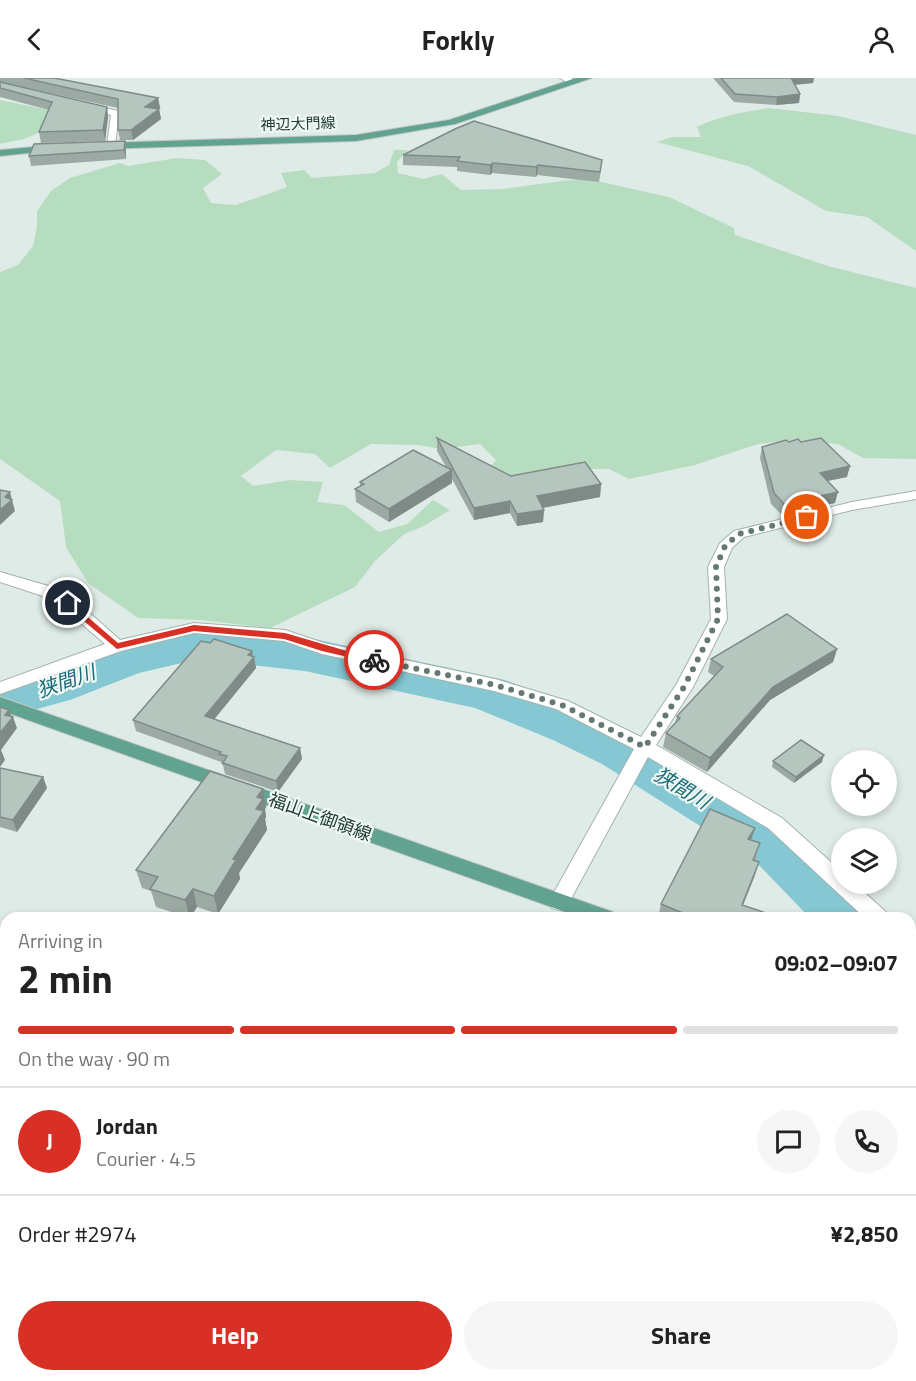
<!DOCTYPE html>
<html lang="en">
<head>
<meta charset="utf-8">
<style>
  body { margin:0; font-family:"Titillium Web","Noto Sans JP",sans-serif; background:#f6f6f6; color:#222; height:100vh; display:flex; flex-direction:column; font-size:22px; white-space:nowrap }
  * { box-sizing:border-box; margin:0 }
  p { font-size:20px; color:#767676 }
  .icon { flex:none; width:33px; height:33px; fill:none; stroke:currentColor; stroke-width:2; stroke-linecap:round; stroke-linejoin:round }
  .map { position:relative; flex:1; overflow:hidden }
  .details { position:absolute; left:0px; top:834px; width:916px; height:470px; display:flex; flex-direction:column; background:#fff; border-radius:18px 18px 0 0; box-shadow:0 3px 9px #0003 }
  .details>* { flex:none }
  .tools { position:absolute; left:831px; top:672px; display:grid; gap:12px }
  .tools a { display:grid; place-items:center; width:66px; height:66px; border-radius:50%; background:#fff; box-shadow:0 3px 9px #0003; font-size:30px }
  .pin { position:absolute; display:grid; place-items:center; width:51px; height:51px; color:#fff; margin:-26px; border:3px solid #fff; border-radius:50%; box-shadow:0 2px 6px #0007 }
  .courier { position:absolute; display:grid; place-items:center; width:60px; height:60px; margin:-30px; border:4px solid #d93025; border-radius:50%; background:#fff; color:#222; box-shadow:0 2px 8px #0007 }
  .headline em { font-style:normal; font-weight:700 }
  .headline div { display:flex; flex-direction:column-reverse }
  .headline { display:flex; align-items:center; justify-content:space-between; height:102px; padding:0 18px }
  h1 { font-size:39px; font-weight:700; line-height:45px }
  .bar { display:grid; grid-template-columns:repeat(4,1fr); gap:9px 6px; align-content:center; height:72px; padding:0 18px }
  .bar i { height:8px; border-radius:4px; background:#e0e0e0 }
  .bar .active { background:#d93025 }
  .bar p { grid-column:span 4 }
  .line { display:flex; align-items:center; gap:15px; padding:0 18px; border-top:2px solid #e0e0e0 }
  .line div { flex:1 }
  .round { display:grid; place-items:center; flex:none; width:63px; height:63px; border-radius:32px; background:#f6f6f6 }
  .action { display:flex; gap:12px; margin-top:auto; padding:12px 18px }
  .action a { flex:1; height:69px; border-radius:36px; background:#d93025; color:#fff; font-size:24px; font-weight:700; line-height:69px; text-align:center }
  .action a+a { background:#f6f6f6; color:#222 }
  header { display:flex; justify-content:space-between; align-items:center; height:78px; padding:0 18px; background:#fff; font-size:27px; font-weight:700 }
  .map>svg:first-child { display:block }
  .green { fill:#b7ddc1 }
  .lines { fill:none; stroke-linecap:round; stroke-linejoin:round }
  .river { fill:#85c8d3; fill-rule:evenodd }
  .minor-casing { stroke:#a2b3ad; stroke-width:2 }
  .major-casing { stroke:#c1c8c6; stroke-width:2 }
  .minor { fill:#fff; fill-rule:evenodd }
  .major { fill:#62a291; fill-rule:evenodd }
  .wall { fill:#9caaa4 }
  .shaded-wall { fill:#7f8b86 }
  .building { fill:#b5c6bf; stroke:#7f8b86; stroke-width:1.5 }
  .route { fill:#d93025 }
  .done { stroke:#637972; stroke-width:6; stroke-dasharray:0 10.8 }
  .labels { text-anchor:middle; stroke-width:4.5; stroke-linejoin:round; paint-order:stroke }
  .far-street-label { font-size:15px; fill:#203c34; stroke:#f0f8f4 }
  .street-label { font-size:18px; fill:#203c34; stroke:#f0f8f4 }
  .water-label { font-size:20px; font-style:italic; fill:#186a7a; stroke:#f0f8f4 }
</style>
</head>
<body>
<header><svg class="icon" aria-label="back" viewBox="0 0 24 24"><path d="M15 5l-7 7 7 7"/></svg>Forkly<svg class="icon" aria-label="person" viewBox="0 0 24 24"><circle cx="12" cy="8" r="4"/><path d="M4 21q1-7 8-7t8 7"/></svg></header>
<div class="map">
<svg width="916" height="1303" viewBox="0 0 916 1303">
  <rect width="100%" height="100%" fill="#dfebe6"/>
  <g class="green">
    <path d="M0,22l68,14 8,3 -52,22 -24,5z"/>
    <path d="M769,30l69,8 78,19v116l-49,-34 -41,-6 -78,-45 -91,-24 15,-5h29l-4,-10c22,-11 47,-15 72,-19z"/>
    <path d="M394,72h14l-11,12 1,11 25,6 19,-5 19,16 42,-1 81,-11 85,19 65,31 1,7 93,31 88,22v171l-53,-1 -25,-14 -42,-4 -38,4 -63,21 -66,14 -20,-10h-24l-70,21 -33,-12 14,-18 -16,-16 -39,5 -23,-4 -47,-1 -41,24 -15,-14 -39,-4 -35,26 12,10 38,-6 32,2 -6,20 27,3 35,27 28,-8 26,-24 17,10 -26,16 -20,8 -29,27 -20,26 -85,41 -69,-8 -63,-2 -50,-35 -22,-36 -6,-46 -60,-42v-187l18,-7 15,-19 4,-20v-15l14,-20 19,-13 50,-15 8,3 49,-8 28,2 17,14 -19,14 8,15 25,2 51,-18 -6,-14 23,-3 8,8 63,-5 14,-8z"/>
    <path d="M6,1162v136h317l5,5h-328v-136z"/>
    <path d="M378,1298h241l12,5h-271z"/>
  </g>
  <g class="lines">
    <g class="river">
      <path d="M199,549l106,10 200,43 86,34 49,22 154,92 48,45v11h11l17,16 9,18h-69l-56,-58 -152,-96 -49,-24 -78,-32 -170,-37 -106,-12 -60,14 -69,27 -70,19v-36l40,-10 69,-26z"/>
      <path d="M910,888l6,1v62l-6,-2z"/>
    </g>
    <g class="minor-casing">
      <g id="minor">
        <path d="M560,0h11l3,3 -4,3z"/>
        <path d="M82,25l37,8 -4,36 -8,-2 4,-30 -29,-8z"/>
        <path d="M916,413v8l-64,11 -108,27 -12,11 -8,19 3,52 -34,68 -37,58 126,73 60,54v12h13l31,28 3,6h-24l-97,-90 -120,-71 -82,151 -7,2 -7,-2 -3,-6 3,-6 82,-147 -78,-40 -62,-18 -172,-37 -38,-13 -90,-8 -73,18 -121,43v-12l105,-38 -43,-37 -22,-12 -40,-13v-10l52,15 22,12 46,41 74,-17 91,7 39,13 171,36 73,22 73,36 35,-52 35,-66 -3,-52 12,-24 14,-12 118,-29z"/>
        <path d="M910,854l6,2v19l-6,-2z"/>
        <path d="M910,976l6,2v48l-6,-2z"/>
      </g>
    </g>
    <g class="major-casing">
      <g id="major">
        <path d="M576,0h16l-137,46 -99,17 -256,8 -5,-3 5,-3 256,-8 93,-15z"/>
        <path d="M55,67l5,3 -2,2 -58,6v-6z"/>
        <path d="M0,619l613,215 3,6h-34l-582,-208z"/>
        <path d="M910,934l6,2v20l-6,-2z"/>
      </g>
    </g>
    <use href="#minor" class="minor"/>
    <use href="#major" class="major"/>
  </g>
  <g class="wall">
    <path d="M0,0h54l104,20 2,10 -1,1 2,10 -28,21h-13l-2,-10v-22l-118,-26z"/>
    <path d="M713,0h101l-1,5 -18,2 5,9 -1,9 -23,2 -42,-3z"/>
    <path d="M0,4l107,25 1,10 -3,24 -64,2 -2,-11 10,-22 -49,-13z"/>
    <path d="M455,51l146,41 -2,12 -62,-7 -1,2 -44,-4 -2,2 -33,-4v-4l-54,-2v-10z"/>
    <path d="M125,63l1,9v9l-95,7 -2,-10z"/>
    <path d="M437,360l74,38 90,8 -1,13 -57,11 1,2 -1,12 -26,4 -7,-13 -36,7 -22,-41v4l-63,39 -33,-20 -1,-13 5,-3v-4l86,-15 -9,-16z"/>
    <path d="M762,369l85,30 -20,4 8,22 -54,11 -10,-10 -11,-46z"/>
    <path d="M210,565l42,8 4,17 -42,51 86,29 2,11 -24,33 -53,-18 -2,-9h-1l-1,-3 -85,-31 -3,-11z"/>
    <path d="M837,571l-4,13 -63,38 -63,72 -44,-25 3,-14 9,-10 2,-7 37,-40 -6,-4 3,-13z"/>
    <path d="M773,683l49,1 -28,21 -22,-16z"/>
    <path d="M0,690l43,9 4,11 -30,44 -17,-5z"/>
    <path d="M263,711l3,18 -1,2 1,8 -1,2 2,11 -28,43 1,6 -22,35 -21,-7 -7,11 -34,-11 -5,-16 -9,-3 -6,-18z"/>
    <path d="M751,762l6,16 -2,5v14l-12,30 38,13h-120l-3,-1 3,-13z"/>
    <path d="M910,1075l6,4v62l-1,1 -5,-3z"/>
  </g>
  <g class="shaded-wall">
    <path d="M790,0h24l-1,5 -24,2z"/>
    <path d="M800,16l-1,9 -23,2 1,-8z"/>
    <path d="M158,20l2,10 -13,9 -2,-10z"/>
    <path d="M107,29l1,10 -3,24 -2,-11z"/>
    <path d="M159,31l2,10 -28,21 -2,-10z"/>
    <path d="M125,63l1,9v9l-2,-9z"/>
    <path d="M493,85l-1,10 -2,2v-10z"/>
    <path d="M538,87l-1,10 -1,2v-10z"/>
    <path d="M850,388l-3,11 -30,6 3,-10z"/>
    <path d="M452,392v13l-63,39v-13z"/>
    <path d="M601,406l-1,13 -64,12 1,-13z"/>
    <path d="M10,414l5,19 -15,14v-15l5,-13z"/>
    <path d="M838,414l-3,11 -54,11 3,-10z"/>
    <path d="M510,423v12l-36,7v-12z"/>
    <path d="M544,432l-1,12 -26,4v-12z"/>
    <path d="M837,571l-4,13 -63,38 -63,72 3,-14 63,-71z"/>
    <path d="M252,573l1,7 1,-1 2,11 -48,59 -3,-11z"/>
    <path d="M9,632l3,8 1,-1 4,11 -16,22 4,10 -5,7v-34l5,-18z"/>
    <path d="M300,670l2,11 -24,33 -2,-11z"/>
    <path d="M824,677l-2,7 -28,21 2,-6z"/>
    <path d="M43,699l4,11 -30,44 -4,-12z"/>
    <path d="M263,711l3,18 -1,2 1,8 -1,2 2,11 -28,43 1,6 -22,35 -4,-18 19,-37 23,-50 1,-12z"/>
    <path d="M755,750l-4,12 -3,-1z"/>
    <path d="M759,784l-4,13 -17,42 4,-12z"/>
    <path d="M193,811l4,18 -7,11 -5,-18z"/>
    <path d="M0,1057l6,10 -6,8z"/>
  </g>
  <g class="building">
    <path d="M24,0h30l104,20 -13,9 14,2 -28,21h-13v-31z"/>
    <path d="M721,0h70l9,16 -23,3 -42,-3z"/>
    <path d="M0,4l107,25 -4,23 -64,2 13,-30 -52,-14z"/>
    <path d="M474,43l128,39 -2,12 -62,-7 -2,2 -43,-4 -3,2 -33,-4 3,-4 -57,-2 52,-26z"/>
    <path d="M125,63l-1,9 -95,6 5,-12z"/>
    <path d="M437,360l74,38 74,-14 16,22 -64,12 7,14 -27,4 -7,-13 -36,7z"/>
    <path d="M821,360l29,28 -30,7 18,19 -54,12 -10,-11 -12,-46 24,-7 3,2 9,-3 3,3z"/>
    <path d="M413,372l39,20 -63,39 -34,-20 9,-5 -4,-2z"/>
    <path d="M0,412l10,2 -5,5 7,3 -12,10z"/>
    <path d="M787,536l50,35 -64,38 -63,71 -44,-25 14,-15 -3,-2 46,-49 -12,-8z"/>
    <path d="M214,561l38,12 -4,4 6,2 -49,59 95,32 -24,33 -53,-18 4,-7 -8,-2 2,-2 -88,-32 68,-79 9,2z"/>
    <path d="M0,629l9,3 -4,5 8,2 -13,16z"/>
    <path d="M801,662l23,15 -28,22 -23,-16z"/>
    <path d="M0,690l43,9 -30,43 -13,-3z"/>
    <path d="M210,693l53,18 -6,8 6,2 -7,10 8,2 -31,48 3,1 -22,36 -21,-7 -8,11 -35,-11 8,-12 -22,-7z"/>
    <path d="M710,731l45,19 -7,11 12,4 -7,17 6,2 -17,43 39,13h-86l-34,-14z"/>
    <path d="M910,1075l6,4v47l-6,-4z"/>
  </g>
  <path class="route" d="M68,522l50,43 76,-18 91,8 93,27 -4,3 -52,-12 -38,-12 -90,-8 -77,18 -52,-44 -2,-2z"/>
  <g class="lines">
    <path class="done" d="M374,582l121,25 67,20 83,42 39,-60 34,-68 -2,-52 9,-21 14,-12 68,-17"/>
  </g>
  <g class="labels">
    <g class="far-street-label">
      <text transform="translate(298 46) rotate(-2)" y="5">神辺大門線</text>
    </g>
    <g class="street-label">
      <text transform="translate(320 739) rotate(20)" y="6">福山上御領線</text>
    </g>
    <g class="water-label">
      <text transform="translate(66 603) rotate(-19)" y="7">狭間川</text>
      <text transform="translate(682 710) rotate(31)" y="7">狭間川</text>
    </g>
  </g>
</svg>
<div class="tools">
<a><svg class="icon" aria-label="locate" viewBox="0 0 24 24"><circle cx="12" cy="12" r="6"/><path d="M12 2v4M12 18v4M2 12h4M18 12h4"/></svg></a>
<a><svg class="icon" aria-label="layers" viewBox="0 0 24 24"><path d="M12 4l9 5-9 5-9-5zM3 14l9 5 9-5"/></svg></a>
</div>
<div class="pin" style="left:807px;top:439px;background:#ea580c"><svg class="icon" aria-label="bag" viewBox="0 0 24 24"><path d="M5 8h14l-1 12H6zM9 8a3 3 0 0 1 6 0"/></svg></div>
<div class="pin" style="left:68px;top:525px;background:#1f2937"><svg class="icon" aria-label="home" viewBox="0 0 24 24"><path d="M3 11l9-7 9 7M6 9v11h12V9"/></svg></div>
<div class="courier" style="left:374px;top:582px"><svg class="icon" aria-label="bike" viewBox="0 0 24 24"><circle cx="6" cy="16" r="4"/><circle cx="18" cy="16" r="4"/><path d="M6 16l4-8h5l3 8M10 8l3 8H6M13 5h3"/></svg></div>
<section class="details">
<div class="headline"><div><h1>2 min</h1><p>Arriving in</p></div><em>09:02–09:07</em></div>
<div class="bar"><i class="active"></i><i class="active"></i><i class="active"></i><i></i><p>On the way · 90 m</p></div>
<div class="line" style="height:108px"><b class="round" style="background:#d93025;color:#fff">J</b><div><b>Jordan</b><p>Courier · 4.5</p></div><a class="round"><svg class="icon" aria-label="chat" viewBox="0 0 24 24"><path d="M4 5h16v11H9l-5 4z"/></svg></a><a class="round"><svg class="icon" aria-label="phone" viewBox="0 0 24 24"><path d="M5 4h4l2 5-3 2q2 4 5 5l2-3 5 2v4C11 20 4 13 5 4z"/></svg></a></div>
<div class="line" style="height:78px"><div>Order #2974</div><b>¥2,850</b></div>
<div class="action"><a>Help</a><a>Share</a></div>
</section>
</div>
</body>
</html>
